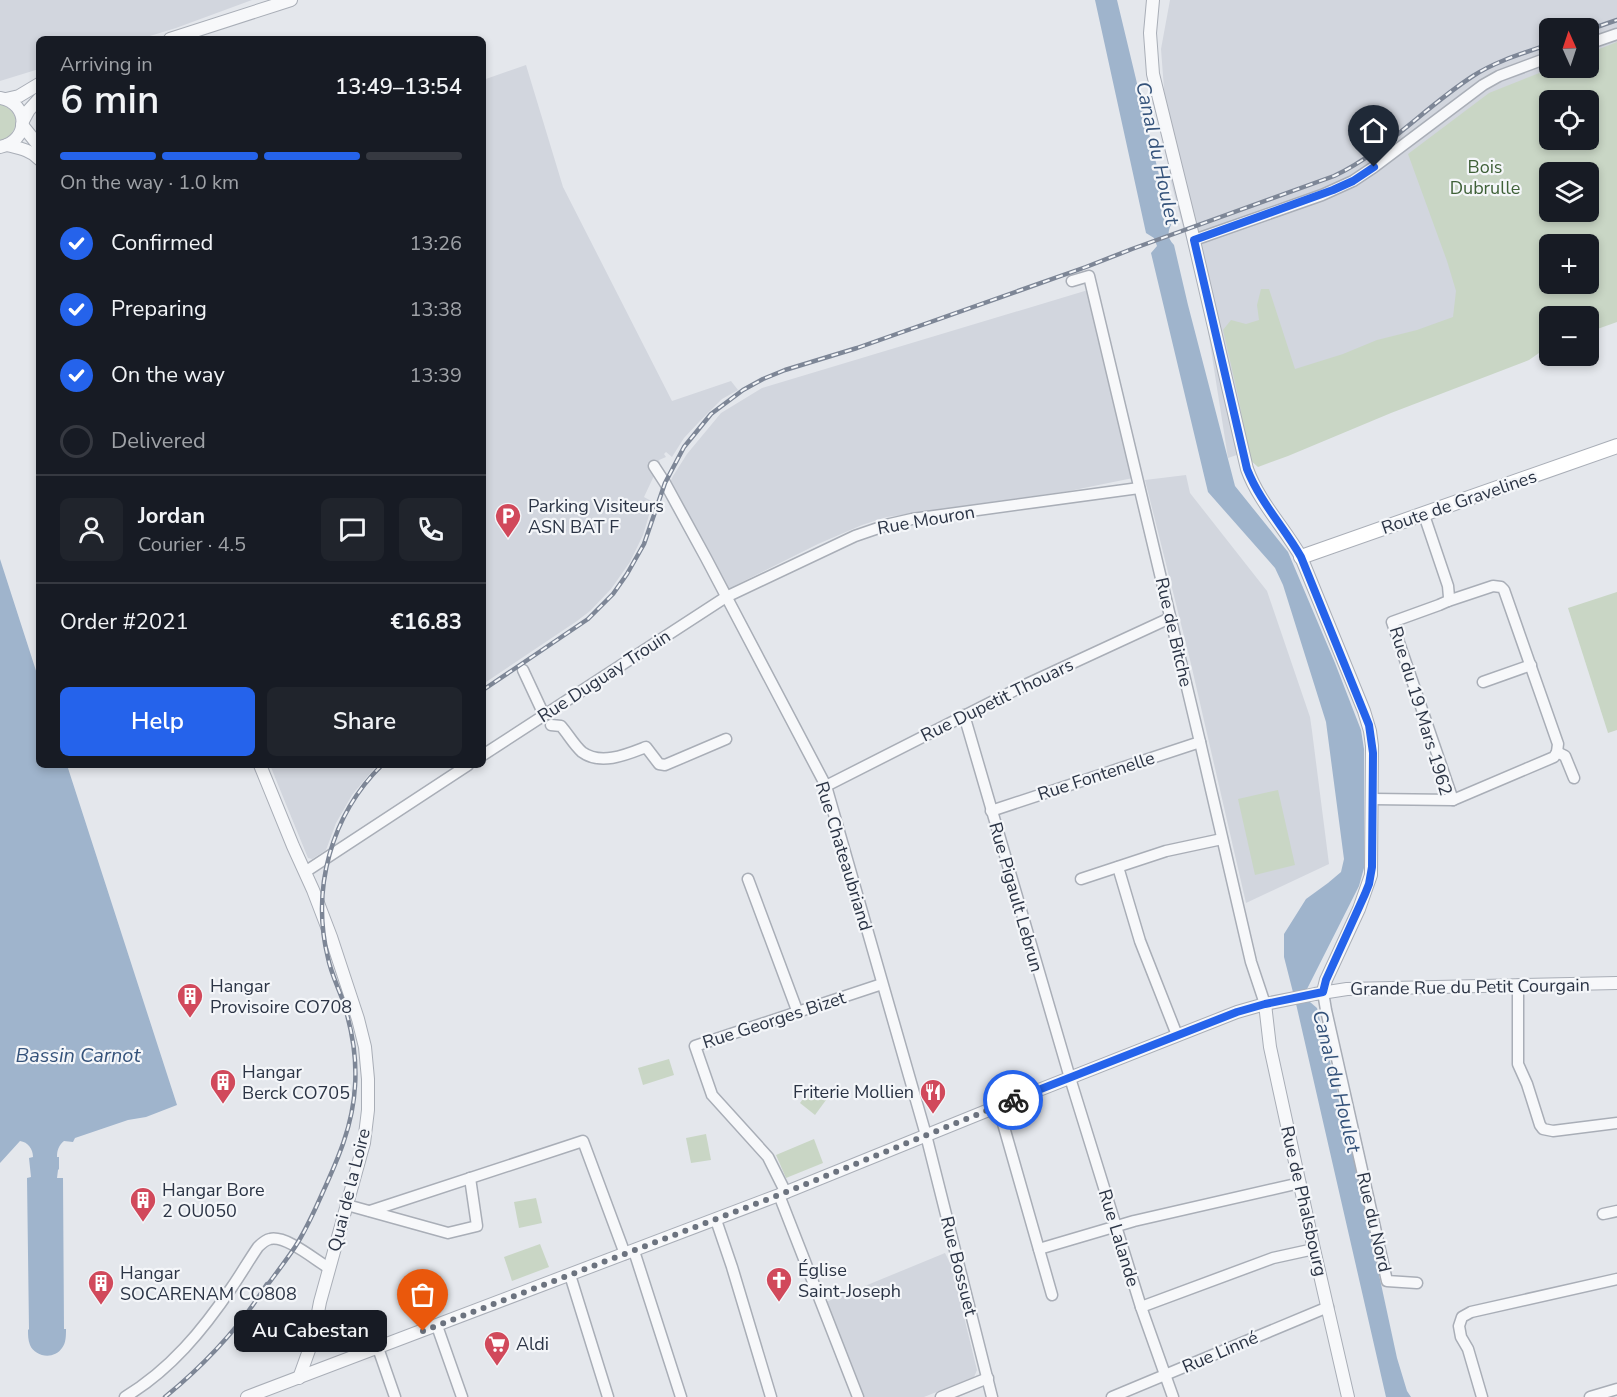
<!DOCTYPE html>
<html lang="en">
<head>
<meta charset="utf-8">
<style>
  body { margin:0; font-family:"Nunito Sans",sans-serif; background:#20242c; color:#f1f3f6; height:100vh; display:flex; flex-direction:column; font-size:22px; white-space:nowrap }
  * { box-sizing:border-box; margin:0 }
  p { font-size:20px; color:#9ea1a6 }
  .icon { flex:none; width:33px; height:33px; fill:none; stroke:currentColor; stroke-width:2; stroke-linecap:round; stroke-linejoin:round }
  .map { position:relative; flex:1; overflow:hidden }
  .panel { position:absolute; left:36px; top:36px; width:450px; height:732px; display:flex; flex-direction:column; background:#171b24; border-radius:9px; box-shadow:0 3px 9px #0003 }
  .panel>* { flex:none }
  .needle { width:39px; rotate:357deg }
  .controls { position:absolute; left:1539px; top:18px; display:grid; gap:12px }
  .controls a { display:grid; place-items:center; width:60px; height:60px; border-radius:9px; background:#171b24; box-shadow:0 3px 9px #0003; font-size:30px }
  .pin { position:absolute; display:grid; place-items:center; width:51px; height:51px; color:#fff; margin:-62px -26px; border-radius:50% 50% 50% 0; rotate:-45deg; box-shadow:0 0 6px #0007 }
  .pin .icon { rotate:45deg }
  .courier { position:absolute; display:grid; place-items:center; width:60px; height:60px; margin:-30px; border:4px solid #2563eb; border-radius:50%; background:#fff; color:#222; box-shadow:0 2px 8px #0007 }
  .bubble { position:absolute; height:42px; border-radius:9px; background:#171b24; box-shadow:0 3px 9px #0003; font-size:20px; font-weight:600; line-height:42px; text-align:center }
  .overview em { font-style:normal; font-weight:600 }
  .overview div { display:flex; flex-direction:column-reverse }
  .overview { display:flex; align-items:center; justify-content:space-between; height:102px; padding:0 24px }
  h1 { font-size:39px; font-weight:600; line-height:45px }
  .bar { display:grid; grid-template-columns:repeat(4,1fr); gap:9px 6px; align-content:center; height:72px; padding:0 24px }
  .bar i { height:8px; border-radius:4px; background:#363941 }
  .bar .selected { background:#2563eb }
  .bar p { grid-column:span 4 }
  .line { display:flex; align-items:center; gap:15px; padding:0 24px; border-top:2px solid #363941 }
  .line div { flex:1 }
  .round { display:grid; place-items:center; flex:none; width:63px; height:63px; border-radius:9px; background:#20242c }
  ol { padding:0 24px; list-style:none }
  li { display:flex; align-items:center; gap:18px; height:66px }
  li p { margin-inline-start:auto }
  li .icon { padding:6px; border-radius:50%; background:#2563eb; color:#fff; stroke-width:4 }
  li:last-child { color:#9ea1a6 }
  li i { width:33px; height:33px; border:3px solid #363941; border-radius:50% }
  .cta { display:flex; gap:12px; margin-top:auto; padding:12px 24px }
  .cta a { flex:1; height:69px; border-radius:9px; background:#2563eb; color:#fff; font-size:24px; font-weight:600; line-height:69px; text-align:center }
  .cta a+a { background:#20242c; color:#f1f3f6 }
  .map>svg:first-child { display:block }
  .built { fill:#d2d6de; fill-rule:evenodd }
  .green { fill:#c9d6c5; fill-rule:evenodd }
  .water { fill:#9fb4cc }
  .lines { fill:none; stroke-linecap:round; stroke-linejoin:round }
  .minor-casing { stroke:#a9aeb7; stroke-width:13 }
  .tertiary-casing { stroke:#a9aeb7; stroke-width:14 }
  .secondary-casing { stroke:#a9aeb7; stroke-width:16 }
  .minor { stroke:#f7f8fa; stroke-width:10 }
  .tertiary { stroke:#f7f8fa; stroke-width:12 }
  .secondary { stroke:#fff; stroke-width:14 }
  .rail-casing { stroke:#7d8696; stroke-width:4.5 }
  .rail { stroke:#f4f6f9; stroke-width:2; stroke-dasharray:7; stroke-linecap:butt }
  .done { stroke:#6c737f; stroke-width:6; stroke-dasharray:0 10.8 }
  .route { stroke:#2563eb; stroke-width:8 }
  .labels { text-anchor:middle; stroke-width:4.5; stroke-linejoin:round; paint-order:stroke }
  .park-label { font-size:18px; fill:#3f6138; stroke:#f4f6f9 }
  .street-label { font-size:18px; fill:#2b3445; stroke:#f4f6f9 }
  .poi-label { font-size:18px; fill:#2b3445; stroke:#f4f6f9; text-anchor:start }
  .water-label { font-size:20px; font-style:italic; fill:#34527a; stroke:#f4f6f9 }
</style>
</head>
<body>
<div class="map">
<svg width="1617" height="1397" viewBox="0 0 1617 1397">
  <rect width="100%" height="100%" fill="#e4e7ec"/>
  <g class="built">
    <path d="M0,0h252l-76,28 -36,11h-101v30l-39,12z"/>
    <path d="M1170,0h447v321l-29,-5h-38l-64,53 -258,89 -24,-153 -33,-123 -10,-133zM1550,28h38v40h-38zM1550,100h38v40h-38zM1550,172h38v40h-38zM1550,244h38v40h-38z"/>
    <path d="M526,65l37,122 109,214 59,-20 7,9 -16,9 -22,22 -16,17 -12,19 -6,-5 -2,2 2,3 -7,3 1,3 -16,34 9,5 -10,33 -13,27 -19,27 -21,22 -13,10 -94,63v-604z"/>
    <path d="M1088,290l45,188 -64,13 -182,26 -25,8 -44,19 -92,46 -61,-97 8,-17 14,-22 34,-41 41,-25z"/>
    <path d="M1186,475l4,18 77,98 43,126 2,14 17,133 -83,39 -55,-239 -46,-184z"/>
    <path d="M270,765h107l-25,30 -16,28 -10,27 -14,9 -4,-1z"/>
    <path d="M945,1253l7,14 22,91 3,12 -3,7 -50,20h-60l-38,-95z"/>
  </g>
  <g class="green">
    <path d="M1617,42v280l-28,10 -1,-16h-38l-1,30 -20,14 -138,53 -103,43 -30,11 -9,-8 -10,-59 -16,-70 8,-10 15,4 13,-4 -2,-15 4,-16h8l26,80 48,-15 34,-14 40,-10 36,-13 3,-26 -9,-30 -39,-107 81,-61 63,-25h36l1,-15zM1550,100h38v40h-38zM1550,172h38v40h-38zM1550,244h38v40h-38z"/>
    <path d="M0,104c21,7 21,29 0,37z"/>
    <path d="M1617,592v138l-9,3 -40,-125z"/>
    <path d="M1278,790l17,75 -40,10 -17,-76z"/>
    <path d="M669,1059l5,16 -31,10 -5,-17z"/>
    <path d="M811,1088l15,12 -11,15 -15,-12z"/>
    <path d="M706,1134l5,26 -20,3 -5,-25z"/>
    <path d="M814,1139l9,24 -37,15 -10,-23z"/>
    <path d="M536,1198l6,25 -23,5 -5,-26z"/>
    <path d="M540,1244l9,23 -37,14 -8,-24z"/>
  </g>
  <g class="water">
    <path d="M1095,0h22l54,225c-4,8 -3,14 3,20l14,60 47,181 53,66 47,111 26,67 3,19v119l-5,18 -52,103 3,13 7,6 39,160 41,190 10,33 4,6h-25l-89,-389 -13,-51v-23l22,-35 22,-16 13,-11 3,-13 -18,-137 -43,-137 -8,-17 -67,-76 -57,-239 6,-7 -3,-8 -8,-5z"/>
    <path d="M0,559l39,121v85h28l110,340 -31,12 -18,3 -53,18 -2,4 -9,-1c-5,4 -7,9 -7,16h2v12l-1,1 -1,8h6l1,151h2c0,7 0,14 -4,19 -8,12 -27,9 -32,-3 -2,-5 -2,-10 -2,-15l1,-1 -2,-151 4,-1 -2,-19 4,-1c0,-8 -5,-15 -13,-16l-20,22z"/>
  </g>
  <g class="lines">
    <g class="minor-casing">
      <g id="minor">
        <path d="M1588,44l29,-10"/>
        <path d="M1194,240l128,-45 31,-14 21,-14 109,-82 16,-9 51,-19"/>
        <path d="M1072,281l17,-5 111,466 51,220 14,42"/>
        <path d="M654,466l11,17 41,75 120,228 100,349 66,262"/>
        <path d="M1424,515l24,71 1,11 -1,4 -9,4 -47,17 61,178"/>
        <path d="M523,670l21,45"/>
        <path d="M1483,682l48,-17"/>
        <path d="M964,715l106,363 71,229 32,90"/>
        <path d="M551,725l10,1c7,8 13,19 21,26 19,14 46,2 64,-5l13,17 6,1 61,-26"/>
        <path d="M1557,752l8,4 9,22"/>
        <path d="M483,755l243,-158 129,-61 35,-12 22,-5 227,-31"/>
        <path d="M826,786l199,-101 145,-67"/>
        <path d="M1373,799l80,1 101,-43 3,-5 1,-8 -54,-154 -3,-3 -8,-1 -45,15"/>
        <path d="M991,811l209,-69"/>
        <path d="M1118,867l22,74 37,94"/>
        <path d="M305,872l163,-107"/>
        <path d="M748,879l50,134"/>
        <path d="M1081,879l85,-28 56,-12"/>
        <path d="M1518,985v79l9,20 13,41 3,4 10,2 64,-8"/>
        <path d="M1323,992l3,18 61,271 30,2"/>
        <path d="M998,1106l54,189"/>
        <path d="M786,1193l-18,-36 -56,-62 -17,-49 187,-62"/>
        <path d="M779,1195l79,202"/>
        <path d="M347,1205l101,28 29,-7 -7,-48"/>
        <path d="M370,1211l213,-70 42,113"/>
        <path d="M1603,1214l14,-3"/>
        <path d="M716,1220l16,47 39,130"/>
        <path d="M1039,1249l95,-28 166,-38"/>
        <path d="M634,1251l47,146"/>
        <path d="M570,1275l38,122"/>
        <path d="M1141,1307l132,-49 41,-9"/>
        <path d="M437,1326l25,71"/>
        <path d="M378,1348l17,49"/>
        <path d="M125,1397c45,-27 78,-67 107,-110 9,-13 17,-27 26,-40 3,-3 7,-7 12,-8 16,-4 45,21 59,29"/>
        <path d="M941,1397l47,-19"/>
        <path d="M1112,1397l216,-90"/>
        <path d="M1482,1397l-14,-48 -7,-12 -2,-11 3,-9 9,-5 146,-33"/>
        <path d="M1590,1397l27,-8"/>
      </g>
    </g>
    <g class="tertiary-casing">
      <g id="tertiary">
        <path d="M1153,0l-3,33 3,41 38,154 56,241c12,33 37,58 54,88l63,154 6,20 2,15 -1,129 -12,34 -33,71 -3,12"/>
        <path d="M170,39l121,-39"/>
        <path d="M0,98c30,5 30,43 0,49"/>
        <path d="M6,99l13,-3 20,-12"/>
        <path d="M23,121l6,-11 10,-11"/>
        <path d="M22,125l17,21"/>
        <path d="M7,145c12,3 24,5 32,14"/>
        <path d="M260,765l33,81 20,44 18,47 27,82 7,28 3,32v31l-4,33 -44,159 -7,37 -14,39"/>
        <path d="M1265,1004l5,43 44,202 34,148"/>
        <path d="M247,1397l532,-202 227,-92 231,-91 28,-8 50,-10 32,-5 270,-6"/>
      </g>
    </g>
    <g class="secondary-casing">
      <path id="secondary" d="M1301,557l316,-111"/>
    </g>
    <use href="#minor" class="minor"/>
    <use href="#tertiary" class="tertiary"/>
    <use href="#secondary" class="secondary"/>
    <g class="rail-casing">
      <g id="rail">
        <path d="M1588,30l29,-10"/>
        <path d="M483,690l105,-71 25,-25 14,-20 17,-30 21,-61 19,-36 27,-33 32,-24 20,-11 22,-9 72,-22 229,-81 46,-18 202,-73c51,-24 91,-69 139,-100 23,-15 51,-23 77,-32"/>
        <path d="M263,1291c11,-15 22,-29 32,-44 11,-17 19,-35 27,-53 16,-35 31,-69 33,-108 2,-29 -3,-57 -12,-85 -5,-14 -12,-28 -15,-43 -17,-69 3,-143 54,-193"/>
        <path d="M165,1397c39,-32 75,-70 102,-113"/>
      </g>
    </g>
    <use href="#rail" class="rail"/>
  </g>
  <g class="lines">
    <path class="done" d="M423,1331l356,-136 234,-95"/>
    <path class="route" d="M1013,1100l224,-88 28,-8 58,-12 3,-12 39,-86 4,-10 3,-17 1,-114 -4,-28 -68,-168c-17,-30 -41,-55 -54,-88l-53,-229 139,-50 20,-9 21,-14"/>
  </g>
  <defs>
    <g id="parking-pin" transform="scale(1.35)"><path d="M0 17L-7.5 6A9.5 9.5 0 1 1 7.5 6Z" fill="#d1495b" stroke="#f4f6f9"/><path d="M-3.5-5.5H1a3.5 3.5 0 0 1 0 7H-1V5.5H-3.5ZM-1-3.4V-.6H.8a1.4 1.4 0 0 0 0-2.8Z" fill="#fff"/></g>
    <g id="building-pin" transform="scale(1.35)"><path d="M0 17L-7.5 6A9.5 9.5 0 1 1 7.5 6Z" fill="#d1495b" stroke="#f4f6f9"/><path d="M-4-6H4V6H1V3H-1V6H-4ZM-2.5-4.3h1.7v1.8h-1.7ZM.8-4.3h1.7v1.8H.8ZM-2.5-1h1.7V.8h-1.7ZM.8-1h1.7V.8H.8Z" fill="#fff"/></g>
    <g id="restaurant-pin" transform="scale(1.35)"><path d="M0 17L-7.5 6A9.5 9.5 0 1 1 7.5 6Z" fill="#d1495b" stroke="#f4f6f9"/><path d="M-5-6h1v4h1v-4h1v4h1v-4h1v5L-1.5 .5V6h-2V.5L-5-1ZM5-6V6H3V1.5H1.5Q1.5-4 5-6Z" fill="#fff"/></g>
    <g id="church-pin" transform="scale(1.35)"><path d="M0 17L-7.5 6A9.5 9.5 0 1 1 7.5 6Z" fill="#d1495b" stroke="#f4f6f9"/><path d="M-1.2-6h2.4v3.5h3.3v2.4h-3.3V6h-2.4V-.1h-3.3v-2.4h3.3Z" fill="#fff"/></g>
    <g id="supermarket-pin" transform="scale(1.35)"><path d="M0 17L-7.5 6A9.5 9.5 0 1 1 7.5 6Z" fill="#d1495b" stroke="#f4f6f9"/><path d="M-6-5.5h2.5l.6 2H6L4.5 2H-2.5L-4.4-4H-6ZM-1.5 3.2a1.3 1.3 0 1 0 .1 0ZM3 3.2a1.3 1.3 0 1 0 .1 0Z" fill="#fff"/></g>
  </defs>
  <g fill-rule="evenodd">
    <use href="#parking-pin" x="508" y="516"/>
    <use href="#building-pin" x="190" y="996"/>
    <use href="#building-pin" x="223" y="1082"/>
    <use href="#restaurant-pin" x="933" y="1092"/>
    <use href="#building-pin" x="143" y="1200"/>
    <use href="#church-pin" x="779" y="1280"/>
    <use href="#building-pin" x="101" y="1283"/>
    <use href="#supermarket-pin" x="497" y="1344"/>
  </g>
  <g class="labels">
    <g class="park-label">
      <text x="1485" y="173">Bois<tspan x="1485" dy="21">Dubrulle</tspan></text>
    </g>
    <g class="street-label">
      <text transform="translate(1459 502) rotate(-19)" y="6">Route de Gravelines</text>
      <text transform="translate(926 520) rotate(-10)" y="6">Rue Mouron</text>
      <text transform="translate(1174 632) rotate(77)" y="6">Rue de Bitche</text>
      <text transform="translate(604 676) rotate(-33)" y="6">Rue Duguay Trouin</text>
      <text transform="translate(997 700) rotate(-26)" y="6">Rue Dupetit Thouars</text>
      <text transform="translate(1421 711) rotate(73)" y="6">Rue du 19 Mars 1962</text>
      <text transform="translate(1096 776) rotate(-18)" y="6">Rue Fontenelle</text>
      <text transform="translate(844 856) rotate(73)" y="6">Rue Chateaubriand</text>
      <text transform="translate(1016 897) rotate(74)" y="6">Rue Pigault Lebrun</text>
      <text transform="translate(1470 987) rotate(-1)" y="6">Grande Rue du Petit Courgain</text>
      <text transform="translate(774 1020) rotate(-18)" y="6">Rue Georges Bizet</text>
      <text transform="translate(349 1190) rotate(-76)" y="6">Quai de la Loire</text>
      <text transform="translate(1304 1201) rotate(77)" y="6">Rue de Phalsbourg</text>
      <text transform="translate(1374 1222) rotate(77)" y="6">Rue du Nord</text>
      <text transform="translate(1119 1238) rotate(73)" y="6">Rue Lalande</text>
      <text transform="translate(959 1266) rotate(76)" y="6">Rue Bossuet</text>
      <text transform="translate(1220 1352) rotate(-23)" y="6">Rue Linné</text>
    </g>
    <g class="poi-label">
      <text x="528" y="512">Parking Visiteurs<tspan x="528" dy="21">ASN BAT F</tspan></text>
      <text x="210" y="992">Hangar<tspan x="210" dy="21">Provisoire CO708</tspan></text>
      <text x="242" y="1078">Hangar<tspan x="242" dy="21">Berck CO705</tspan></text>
      <text x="914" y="1098" text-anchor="end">Friterie Mollien</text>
      <text x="162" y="1196">Hangar Bore<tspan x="162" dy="21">2 OU050</tspan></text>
      <text x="798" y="1276">Église<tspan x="798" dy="21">Saint-Joseph</tspan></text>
      <text x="120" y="1279">Hangar<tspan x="120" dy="21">SOCARENAM CO808</tspan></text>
      <text x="516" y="1350">Aldi</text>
    </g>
    <g class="water-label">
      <text transform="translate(1158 153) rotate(78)" y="7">Canal du Houlet</text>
      <text x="78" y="1062">Bassin Carnot</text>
      <text transform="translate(1337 1081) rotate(76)" y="7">Canal du Houlet</text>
    </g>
  </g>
</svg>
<div class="controls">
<a><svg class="needle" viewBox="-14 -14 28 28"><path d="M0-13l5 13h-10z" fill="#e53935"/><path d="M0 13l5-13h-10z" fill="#9ea1a6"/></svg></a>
<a><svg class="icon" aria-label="locate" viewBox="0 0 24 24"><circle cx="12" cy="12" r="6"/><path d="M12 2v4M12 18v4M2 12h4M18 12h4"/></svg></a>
<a><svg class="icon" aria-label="layers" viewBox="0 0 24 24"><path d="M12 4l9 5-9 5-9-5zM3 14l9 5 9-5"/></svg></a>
<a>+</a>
<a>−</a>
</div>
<div class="pin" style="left:423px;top:1331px;background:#ea580c"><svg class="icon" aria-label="bag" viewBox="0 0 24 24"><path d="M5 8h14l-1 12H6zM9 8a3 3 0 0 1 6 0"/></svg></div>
<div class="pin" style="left:1374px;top:167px;background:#1f2937"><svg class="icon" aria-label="home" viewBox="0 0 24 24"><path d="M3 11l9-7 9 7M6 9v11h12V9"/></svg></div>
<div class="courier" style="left:1013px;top:1100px"><svg class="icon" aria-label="bike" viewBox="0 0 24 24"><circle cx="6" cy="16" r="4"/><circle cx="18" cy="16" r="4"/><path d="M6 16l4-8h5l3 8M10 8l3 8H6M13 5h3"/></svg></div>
<div class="bubble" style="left:234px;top:1310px;width:153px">Au Cabestan</div>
<section class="panel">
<div class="overview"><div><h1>6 min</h1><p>Arriving in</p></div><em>13:49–13:54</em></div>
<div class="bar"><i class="selected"></i><i class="selected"></i><i class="selected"></i><i></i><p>On the way · 1.0 km</p></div>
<ol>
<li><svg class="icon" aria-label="check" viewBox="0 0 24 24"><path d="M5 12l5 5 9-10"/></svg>Confirmed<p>13:26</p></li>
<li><svg class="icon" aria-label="check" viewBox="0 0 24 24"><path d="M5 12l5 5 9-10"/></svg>Preparing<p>13:38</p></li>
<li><svg class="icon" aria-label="check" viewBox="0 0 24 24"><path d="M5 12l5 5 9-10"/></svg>On the way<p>13:39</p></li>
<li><i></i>Delivered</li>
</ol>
<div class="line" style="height:108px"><a class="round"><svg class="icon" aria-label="person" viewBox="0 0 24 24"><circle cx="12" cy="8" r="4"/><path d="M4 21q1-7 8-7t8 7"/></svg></a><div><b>Jordan</b><p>Courier · 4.5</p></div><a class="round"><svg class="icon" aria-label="chat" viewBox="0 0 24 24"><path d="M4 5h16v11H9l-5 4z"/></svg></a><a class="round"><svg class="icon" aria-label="phone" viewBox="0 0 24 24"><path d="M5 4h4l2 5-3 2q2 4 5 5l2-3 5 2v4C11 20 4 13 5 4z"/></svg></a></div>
<div class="line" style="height:78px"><div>Order #2021</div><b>€16.83</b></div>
<div class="cta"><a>Help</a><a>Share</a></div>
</section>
</div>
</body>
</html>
